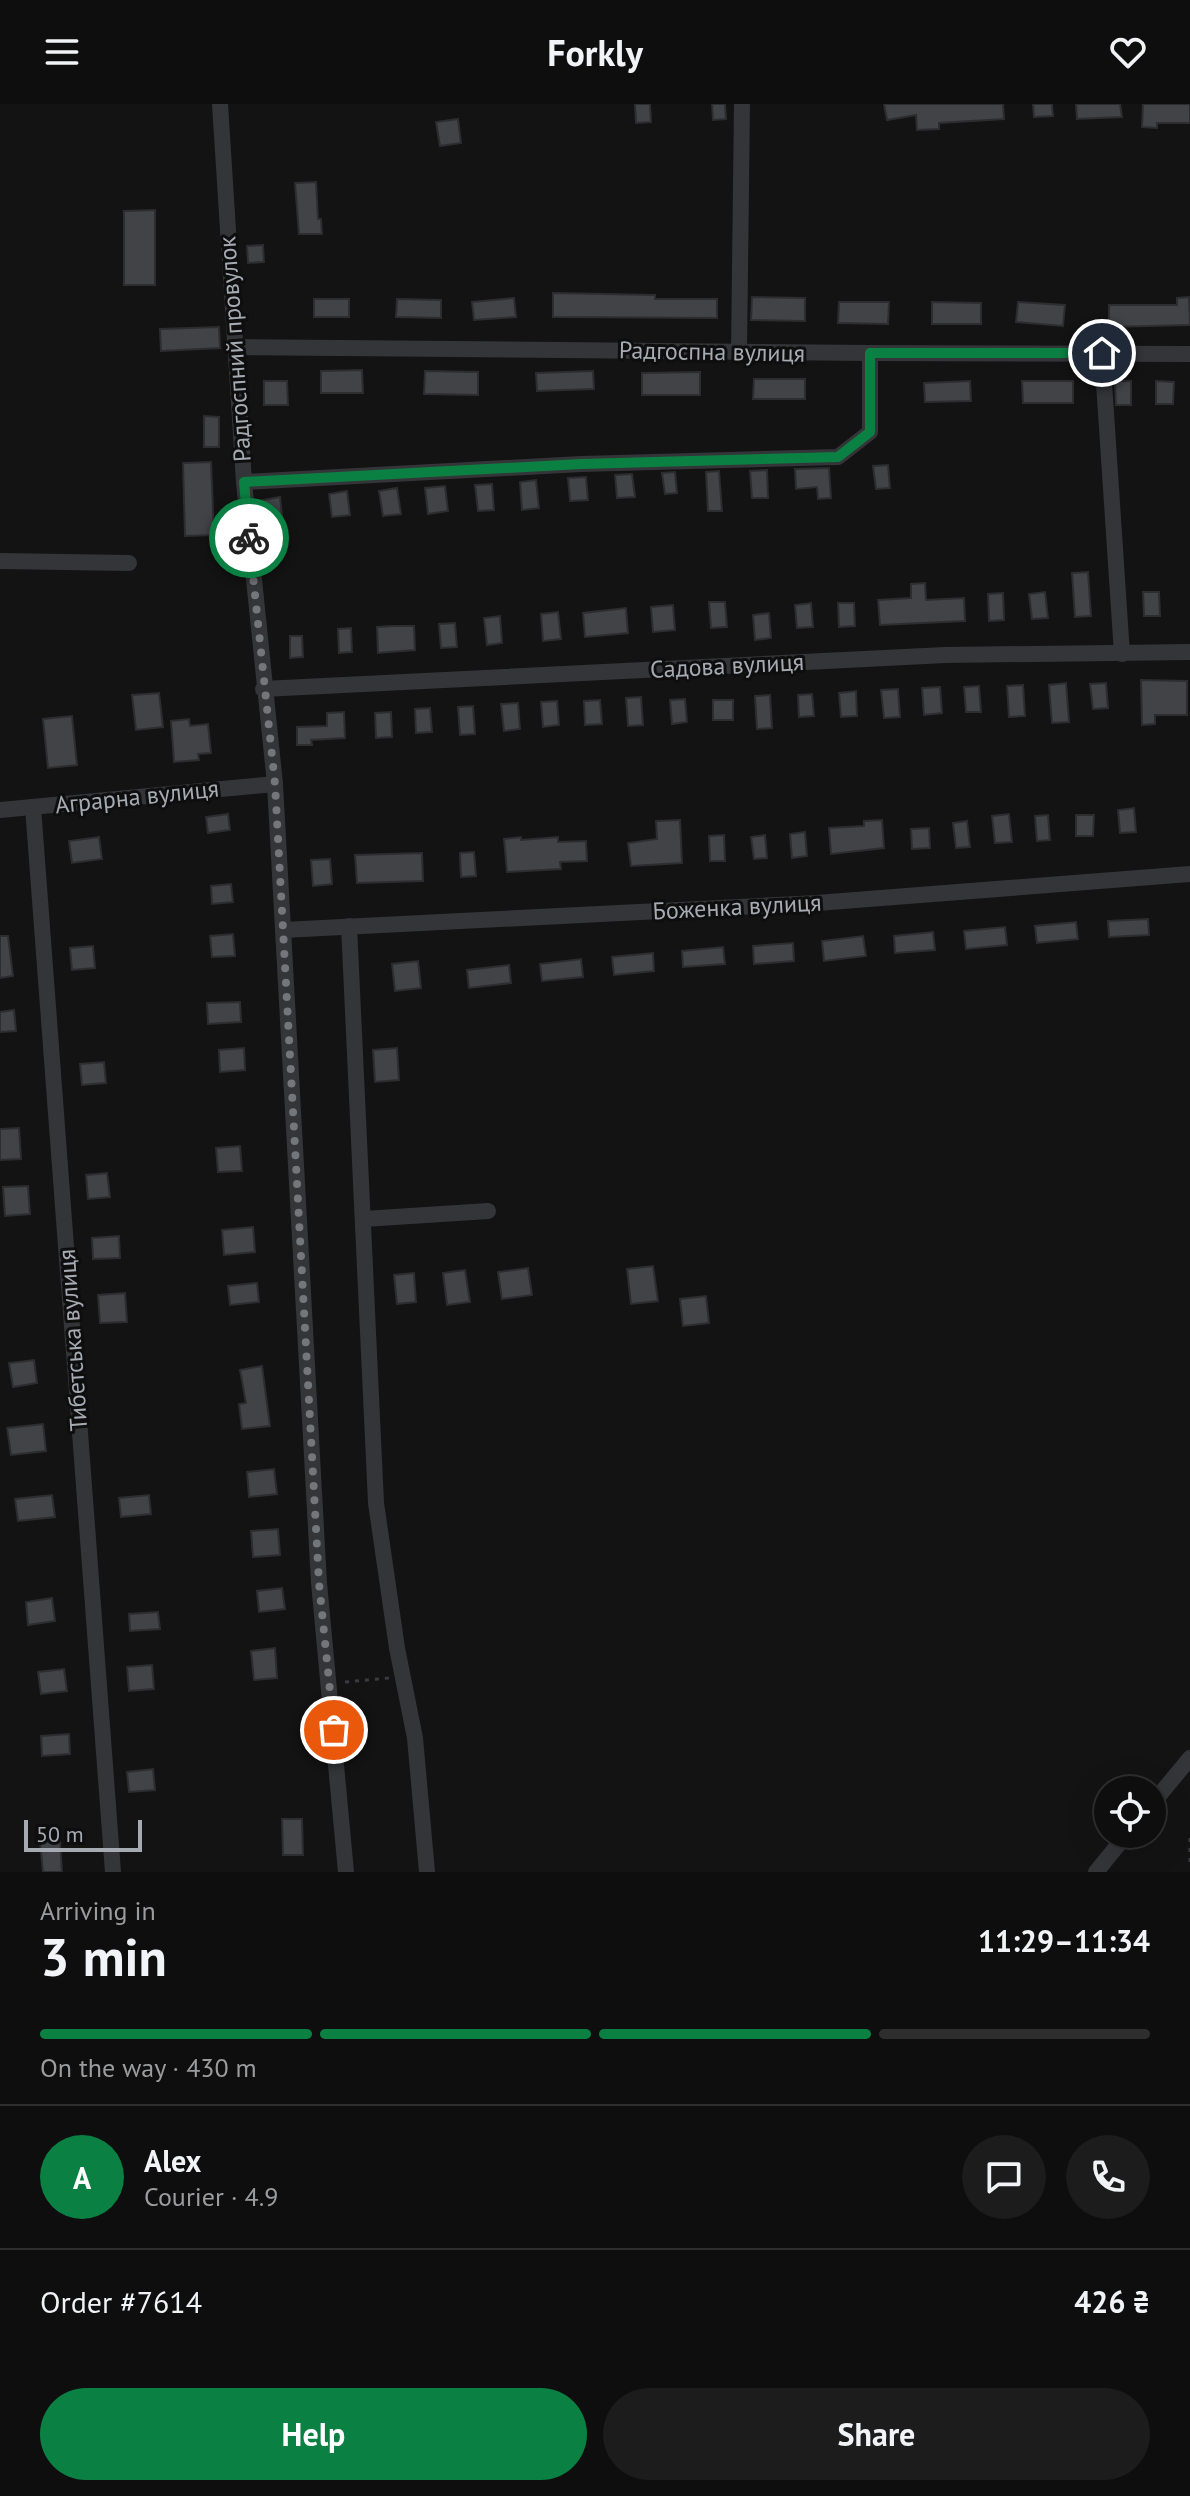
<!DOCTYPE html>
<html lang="en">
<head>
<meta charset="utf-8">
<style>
  body { margin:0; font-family:"PT Sans",sans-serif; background:#1c1c1d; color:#f1f3f6; height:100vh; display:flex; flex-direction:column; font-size:30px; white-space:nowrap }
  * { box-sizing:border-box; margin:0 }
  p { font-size:26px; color:#9b9c9e }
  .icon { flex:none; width:44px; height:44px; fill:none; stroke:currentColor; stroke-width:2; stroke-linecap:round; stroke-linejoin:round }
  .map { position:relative; height:1768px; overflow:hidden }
  .side { display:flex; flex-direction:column; background:#0e0e0f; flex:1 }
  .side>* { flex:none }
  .tools { position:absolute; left:1094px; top:1672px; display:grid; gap:16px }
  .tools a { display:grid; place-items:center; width:72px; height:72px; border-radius:50%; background:#0e0e0f; box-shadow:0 8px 32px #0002,0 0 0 2px #2e2e2f; font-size:40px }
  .scale { position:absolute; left:24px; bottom:20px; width:118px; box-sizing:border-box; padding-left:8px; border:4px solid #a6abb3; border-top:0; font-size:22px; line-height:28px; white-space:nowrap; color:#a6abb3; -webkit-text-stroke:6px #0e0e0f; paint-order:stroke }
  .pin { position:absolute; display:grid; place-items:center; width:68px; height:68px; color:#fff; margin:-34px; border:4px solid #fff; border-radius:50%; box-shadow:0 2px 8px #0007 }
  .courier { position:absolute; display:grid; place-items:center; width:80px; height:80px; margin:-40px; border:6px solid #0b8043; border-radius:50%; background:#fff; color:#222; box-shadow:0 2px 10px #0007 }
  .summary em { font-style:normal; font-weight:600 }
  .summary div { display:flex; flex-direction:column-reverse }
  .summary { display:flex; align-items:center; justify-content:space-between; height:136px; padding:0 40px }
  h1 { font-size:52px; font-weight:600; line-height:60px }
  .bar { display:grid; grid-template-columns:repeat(4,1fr); gap:12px 8px; align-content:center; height:96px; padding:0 40px }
  .bar i { height:10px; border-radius:6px; background:#2e2e2f }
  .bar .on { background:#0b8043 }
  .bar p { grid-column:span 4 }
  .line { display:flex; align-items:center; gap:20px; padding:0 40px; border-top:2px solid #2e2e2f }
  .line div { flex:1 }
  .round { display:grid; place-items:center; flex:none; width:84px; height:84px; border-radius:42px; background:#1c1c1d }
  .button { display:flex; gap:16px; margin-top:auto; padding:16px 40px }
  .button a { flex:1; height:92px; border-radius:48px; background:#0b8043; color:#fff; font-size:32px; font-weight:600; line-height:92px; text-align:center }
  .button a+a { background:#1c1c1d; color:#f1f3f6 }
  header { display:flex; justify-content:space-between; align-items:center; height:104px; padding:0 40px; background:#0e0e0f; font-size:36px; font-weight:600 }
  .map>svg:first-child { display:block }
  .building { fill:#424347; stroke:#2d2d30; stroke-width:2 }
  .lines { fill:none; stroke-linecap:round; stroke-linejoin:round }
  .path { stroke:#3a3c3f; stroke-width:3; stroke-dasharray:4 6; stroke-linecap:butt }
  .minor { stroke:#343538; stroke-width:16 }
  .done { stroke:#73767b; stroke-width:8; stroke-dasharray:0 14.4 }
  .route { stroke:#0b8043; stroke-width:10 }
  .labels { text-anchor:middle; stroke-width:6; stroke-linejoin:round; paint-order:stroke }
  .street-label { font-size:24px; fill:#a6abb3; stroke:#0e0e0f }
</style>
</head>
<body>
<header><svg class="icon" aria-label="menu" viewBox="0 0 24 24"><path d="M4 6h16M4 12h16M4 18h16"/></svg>Forkly<svg class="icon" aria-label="heart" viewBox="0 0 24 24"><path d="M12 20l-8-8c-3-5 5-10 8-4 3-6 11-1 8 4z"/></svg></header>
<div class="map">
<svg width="1190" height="1768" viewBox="0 0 1190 1768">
  <rect width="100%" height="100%" fill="#131314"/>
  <g class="building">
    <path d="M635,0h15l1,18 -15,1z"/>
    <path d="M712,0h13l1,15 -13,1z"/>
    <path d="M884,0h119l1,15 -65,4v6l-22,1 -1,-15 -29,5z"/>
    <path d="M1033,0h19l1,12 -19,1z"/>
    <path d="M1076,0h44l2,13 -45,2z"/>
    <path d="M1143,0h47v19h-33v5l-15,-1z"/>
    <path d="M458,15l3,24 -21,3 -4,-24z"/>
    <path d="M316,78l2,37h3l1,15h-23l-4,-51z"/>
    <path d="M155,106v75h-31v-74z"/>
    <path d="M263,141l1,17 -16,1 -1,-17z"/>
    <path d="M553,189l102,2v4h62v19l-164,-1z"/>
    <path d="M752,193l53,1v23l-54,-1z"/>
    <path d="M1189,193l1,28 -81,2v-22h68v-7z"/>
    <path d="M514,194l2,19 -42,3 -2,-18z"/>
    <rect x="314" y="195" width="35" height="18"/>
    <path d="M397,195l44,1v18l-45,-1z"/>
    <path d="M839,198h50l-1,22 -50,-1z"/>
    <path d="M932,198l49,1v21h-49z"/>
    <path d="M1018,198l47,3 -2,21 -47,-4z"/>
    <path d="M219,223l1,21 -59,3 -1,-22z"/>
    <path d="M362,266l1,23h-42v-22z"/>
    <path d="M425,267l53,1v23l-54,-1z"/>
    <path d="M593,267l1,18 -57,2 -1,-18z"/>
    <path d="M700,268v23h-58v-22z"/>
    <path d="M754,275h51v20h-52z"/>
    <path d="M264,277h23l1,24h-24z"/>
    <path d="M970,277l1,20 -46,1 -1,-19z"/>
    <path d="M1022,277h51v22h-50z"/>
    <path d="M1115,277h16v24h-15z"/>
    <path d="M1156,277l18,1 -1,22h-17z"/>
    <path d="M204,312l15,1v30h-15z"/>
    <path d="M211,358l3,73 -29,1 -2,-73z"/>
    <path d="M888,361l2,23 -14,1 -3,-23z"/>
    <path d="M829,364l2,30 -13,1 -1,-12 -21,2 -1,-20z"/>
    <path d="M767,366l1,28h-16l-2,-27z"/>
    <path d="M719,367l3,40h-14l-2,-39z"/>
    <path d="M675,368l2,21 -12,1 -3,-21z"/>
    <path d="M632,370l3,23 -18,1 -2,-23z"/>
    <path d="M586,373l2,23 -18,1 -2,-23z"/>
    <path d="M536,376l3,28 -17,2 -2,-28z"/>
    <path d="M492,380l2,26 -16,1 -3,-26z"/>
    <path d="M445,382l3,25 -20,3 -3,-26z"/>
    <path d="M397,384l4,26 -18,2 -4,-25z"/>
    <path d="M347,387l3,24 -18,2 -3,-23z"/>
    <path d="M280,393l3,28 -17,2 -3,-27z"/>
    <path d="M1088,468l3,44 -16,1 -3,-44z"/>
    <path d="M925,479l1,17 38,-2 1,23 -85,4 -2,-25 33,-2v-14z"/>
    <path d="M1045,488l3,26 -16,1 -3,-25z"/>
    <path d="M1143,488h16l1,24h-16z"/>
    <path d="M1003,489l1,27 -15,1 -1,-27z"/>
    <path d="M709,498h16l2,25 -16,1z"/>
    <path d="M811,499l2,24 -16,1 -2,-23z"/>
    <path d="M838,499h16l1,23 -16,1z"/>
    <path d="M673,501l2,25 -22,2 -2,-25z"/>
    <path d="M626,504l2,25 -43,4 -2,-24z"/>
    <path d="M558,508l3,27 -18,2 -2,-27z"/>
    <path d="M769,509l2,25 -16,2 -2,-25z"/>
    <path d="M500,512l2,27 -15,2 -3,-27z"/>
    <path d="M455,519l2,24 -16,1 -2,-24z"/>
    <path d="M393,522h21l1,24 -37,3 -1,-26z"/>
    <path d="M351,524l1,24 -13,1 -1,-24z"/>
    <path d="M290,532h12l1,21 -13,1z"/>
    <path d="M1141,576l46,1v34h-32v9l-13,1z"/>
    <path d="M1066,579l3,39 -17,1 -3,-38z"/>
    <path d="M1106,579l2,25 -15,1 -3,-25z"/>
    <path d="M1023,581l2,31 -16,1 -2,-31z"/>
    <path d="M979,582l2,26h-15l-2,-25z"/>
    <path d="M940,583l2,26 -18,2 -2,-27z"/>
    <path d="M898,585l2,28 -16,1 -3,-28z"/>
    <path d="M856,587l1,25 -16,1 -2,-24z"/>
    <path d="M159,589l4,34 -27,3 -4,-35z"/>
    <path d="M812,590l2,22 -15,1 -1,-22z"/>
    <path d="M770,591l2,33 -15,1 -2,-33z"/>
    <path d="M641,593l2,28 -15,1 -2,-28z"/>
    <path d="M685,595l2,23 -15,2 -2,-24z"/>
    <path d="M600,596l2,24 -17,1 -1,-24z"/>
    <rect x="713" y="596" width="20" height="20"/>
    <path d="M557,597l2,24 -16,2 -2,-25z"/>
    <path d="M518,599l2,26 -16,2 -3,-27z"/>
    <path d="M473,602l2,28 -15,1 -2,-28z"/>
    <path d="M430,604l2,24 -16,1 -1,-24z"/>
    <path d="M344,608l1,26 -34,2 1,5h-15v-18l30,-1v-13z"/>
    <path d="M391,608l1,25 -16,1 -1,-25z"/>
    <path d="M72,612l5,49 -29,3 -5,-49z"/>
    <path d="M189,615l1,7 18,-2 3,29 -13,1 1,6 -25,2 -3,-41z"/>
    <path d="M1134,704l2,24 -16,1 -2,-23z"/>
    <path d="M228,710l2,16 -22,3 -2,-16z"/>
    <path d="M1009,710l3,28 -17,1 -3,-27z"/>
    <path d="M1048,711l2,25 -13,1 -2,-25z"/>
    <path d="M1076,711h18l-1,21h-17z"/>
    <path d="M680,716l2,43 -51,3 -3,-23 29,-4 -1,-18z"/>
    <path d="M882,716l2,28 -53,6 -2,-26 35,-2v-5z"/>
    <path d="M967,717l3,26 -14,1 -3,-25z"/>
    <path d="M929,724l1,20 -18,1 -1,-20z"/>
    <path d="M805,728l2,24 -15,2 -2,-24z"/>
    <path d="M724,731l1,26h-15l-1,-25z"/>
    <path d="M765,731l2,23 -13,1 -3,-22z"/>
    <path d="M99,733l3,22 -30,4 -3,-22z"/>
    <path d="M521,733v3l37,-3v5l28,-1 1,20 -27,1 1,7 -54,3 -3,-33z"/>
    <path d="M474,748l2,24 -15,1 -1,-24z"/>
    <path d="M422,749l1,28 -66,2 -2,-28z"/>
    <path d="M330,755l2,25 -19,2 -2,-26z"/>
    <path d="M231,780l2,18 -21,2 -1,-18z"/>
    <path d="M1148,815l1,16 -40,2 -1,-16z"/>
    <path d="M1076,818l2,17 -41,4 -2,-17z"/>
    <path d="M1005,823l2,18 -41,4 -2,-18z"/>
    <path d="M933,828l2,18 -40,3 -1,-17z"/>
    <path d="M233,830l2,22 -23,1 -2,-21z"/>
    <path d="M0,832h8l5,40 -13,2z"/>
    <path d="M863,832l3,20 -42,5 -2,-20z"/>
    <path d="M793,839l1,18 -40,3 -1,-18z"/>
    <path d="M93,842l2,22 -23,2 -2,-22z"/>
    <path d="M723,843l2,17 -42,3 -1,-16z"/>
    <path d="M653,849l1,18 -40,4 -2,-18z"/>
    <path d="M581,855l2,18 -41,4 -2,-17z"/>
    <path d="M418,857l3,27 -26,3 -3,-27z"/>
    <path d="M509,861l2,18 -42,5 -2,-18z"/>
    <path d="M240,898l1,20 -33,2 -1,-21z"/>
    <path d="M14,906l2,21 -16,1v-20z"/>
    <path d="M244,944l1,22 -25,2 -1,-22z"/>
    <path d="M397,944l2,32 -24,2 -2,-32z"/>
    <path d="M104,958l2,21 -24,2 -2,-21z"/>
    <path d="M19,1024l2,31 -21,1v-31z"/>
    <path d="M240,1042l2,25 -24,1 -2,-24z"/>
    <path d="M107,1069l3,24 -22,2 -2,-24z"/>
    <path d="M28,1082l2,28 -25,2 -2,-29z"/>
    <path d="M253,1123l2,25 -31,3 -2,-25z"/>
    <path d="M119,1132l1,22 -27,1 -1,-21z"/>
    <path d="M653,1162l5,35 -27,3 -4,-35z"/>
    <path d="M528,1164l4,27 -30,4 -4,-27z"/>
    <path d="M465,1166l5,32 -23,3 -4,-32z"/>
    <path d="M414,1169l2,29 -19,2 -3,-29z"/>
    <path d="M257,1179l2,19 -29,3 -2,-19z"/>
    <path d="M125,1189l2,29 -27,1 -2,-28z"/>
    <path d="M706,1192l3,27 -26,3 -3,-27z"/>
    <path d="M34,1256l3,23 -24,4 -4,-24z"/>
    <path d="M262,1262l8,60 -28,3 -3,-25 7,-1 -6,-33z"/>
    <path d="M43,1320l3,27 -35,4 -4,-27z"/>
    <path d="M274,1365l3,25 -28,3 -2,-25z"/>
    <path d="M52,1391l3,22 -37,4 -3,-22z"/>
    <path d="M149,1391l2,19 -30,3 -2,-19z"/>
    <path d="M278,1425l2,26 -27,2 -2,-26z"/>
    <path d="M282,1484l3,21 -26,3 -2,-21z"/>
    <path d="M52,1494l3,23 -27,4 -2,-23z"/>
    <path d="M158,1508l2,17 -30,2 -1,-17z"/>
    <path d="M275,1544l2,30 -23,2 -3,-29z"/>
    <path d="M152,1561l2,24 -25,2 -2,-24z"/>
    <path d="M64,1565l3,22 -26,3 -3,-22z"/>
    <path d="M69,1630l1,20 -28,2 -1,-20z"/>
    <path d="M153,1665l2,21 -26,2 -2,-20z"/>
    <path d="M282,1715h20l1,36h-20z"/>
    <path d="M60,1737l2,31h-19l-3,-30z"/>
  </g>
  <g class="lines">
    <g class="path">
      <path d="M345,1578l44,-4"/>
      <path d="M1190,1734v30"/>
    </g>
    <g class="minor">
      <path d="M220,0l24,378 31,302 44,799 27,289"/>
      <path d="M235,243l635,6 320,1"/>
      <path d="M739,248l3,-248"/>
      <path d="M1102,249l20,301"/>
      <path d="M244,378l337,-18 257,-7 32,-25v-79"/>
      <path d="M0,457l129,2"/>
      <path d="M263,585l682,-34 245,-3"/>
      <path d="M33,703l80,1065"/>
      <path d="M0,706l275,-26"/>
      <path d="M349,822l27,577 21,145 18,90 12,134"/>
      <path d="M283,826l534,-27 373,-29"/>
      <path d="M364,1115l124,-8"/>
      <path d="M1152,1700l38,-46"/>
      <path d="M1096,1768l31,-38"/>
    </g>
  </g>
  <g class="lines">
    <path class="done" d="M249,434l26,246 44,799 15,147"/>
    <path class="route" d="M249,434l-5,-56 337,-18 257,-7 32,-25v-79h232"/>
  </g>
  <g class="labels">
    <g class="street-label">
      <text transform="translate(235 245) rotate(-94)" y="8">Радгоспний провулок</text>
      <text transform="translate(712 248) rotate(1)" y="8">Радгоспна вулиця</text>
      <text transform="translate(727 562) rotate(-3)" y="8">Садова вулиця</text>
      <text transform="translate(137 693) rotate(-6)" y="8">Аграрна вулиця</text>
      <text transform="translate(737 803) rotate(-3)" y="8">Боженка вулиця</text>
      <text transform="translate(73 1236) rotate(-94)" y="8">Тибетська вулиця</text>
    </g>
  </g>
</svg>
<div class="tools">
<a><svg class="icon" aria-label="locate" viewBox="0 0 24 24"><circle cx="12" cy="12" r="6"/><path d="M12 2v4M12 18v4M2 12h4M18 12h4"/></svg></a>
</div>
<div class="scale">50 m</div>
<div class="pin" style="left:334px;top:1626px;background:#ea580c"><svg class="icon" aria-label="bag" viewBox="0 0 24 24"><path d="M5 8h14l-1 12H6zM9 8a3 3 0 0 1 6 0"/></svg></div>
<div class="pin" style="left:1102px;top:249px;background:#1f2937"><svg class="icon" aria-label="home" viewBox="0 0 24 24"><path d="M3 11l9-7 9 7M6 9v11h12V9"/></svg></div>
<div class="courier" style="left:249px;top:434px"><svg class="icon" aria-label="bike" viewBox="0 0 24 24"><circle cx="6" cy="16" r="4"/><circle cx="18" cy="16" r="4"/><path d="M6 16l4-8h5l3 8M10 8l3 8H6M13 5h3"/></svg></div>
</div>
<section class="side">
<div class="summary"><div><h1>3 min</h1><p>Arriving in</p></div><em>11:29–11:34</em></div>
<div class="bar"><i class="on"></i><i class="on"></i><i class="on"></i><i></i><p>On the way · 430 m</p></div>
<div class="line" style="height:144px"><b class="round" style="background:#0b8043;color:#fff">A</b><div><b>Alex</b><p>Courier · 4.9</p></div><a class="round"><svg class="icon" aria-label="chat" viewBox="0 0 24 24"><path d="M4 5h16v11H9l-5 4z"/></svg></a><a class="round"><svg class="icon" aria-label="phone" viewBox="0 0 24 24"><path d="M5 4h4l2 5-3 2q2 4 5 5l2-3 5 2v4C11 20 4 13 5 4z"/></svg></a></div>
<div class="line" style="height:104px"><div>Order #7614</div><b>426 ₴</b></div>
<div class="button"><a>Help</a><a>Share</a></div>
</section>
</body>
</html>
